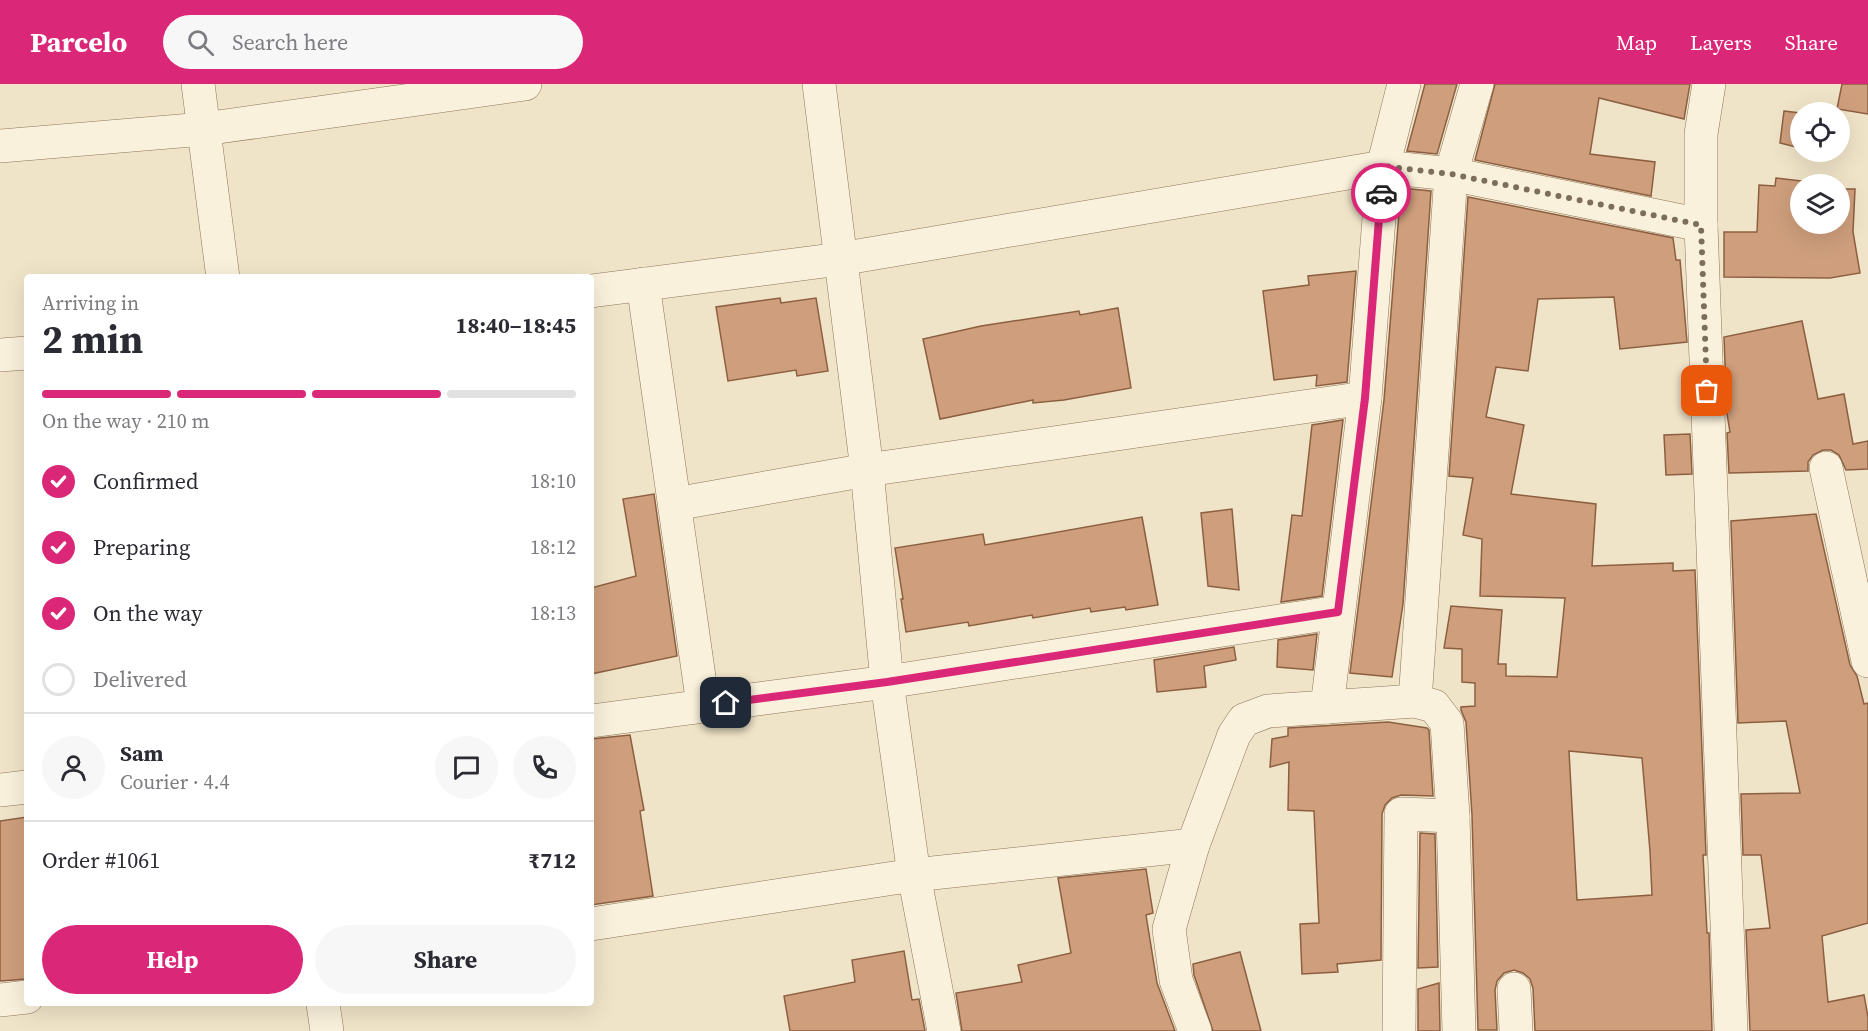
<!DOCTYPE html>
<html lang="en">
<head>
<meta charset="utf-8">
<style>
  body { margin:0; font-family:"Source Serif 4",serif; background:#f7f7f7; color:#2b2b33; height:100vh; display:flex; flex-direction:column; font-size:22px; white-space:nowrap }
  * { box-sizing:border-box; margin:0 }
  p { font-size:20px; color:#7c7c81 }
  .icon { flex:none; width:33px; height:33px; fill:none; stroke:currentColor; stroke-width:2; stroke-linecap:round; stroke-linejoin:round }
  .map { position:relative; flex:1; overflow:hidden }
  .panel { position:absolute; left:24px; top:190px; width:570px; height:732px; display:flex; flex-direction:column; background:#fff; border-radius:6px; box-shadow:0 6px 24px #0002 }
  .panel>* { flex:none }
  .controls { position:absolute; left:1790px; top:18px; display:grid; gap:12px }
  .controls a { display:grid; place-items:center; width:60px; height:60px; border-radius:50%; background:#fff; box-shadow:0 6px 24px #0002; font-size:30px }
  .pin { position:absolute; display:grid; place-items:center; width:51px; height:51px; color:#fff; margin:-26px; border-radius:12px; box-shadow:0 3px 9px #0006 }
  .courier { position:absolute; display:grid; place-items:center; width:60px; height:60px; margin:-30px; border:4px solid #db2777; border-radius:50%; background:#fff; color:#222; box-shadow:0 2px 8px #0007 }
  .head em { font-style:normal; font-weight:700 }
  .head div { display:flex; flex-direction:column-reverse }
  .head { display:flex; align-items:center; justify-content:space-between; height:102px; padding:0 18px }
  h1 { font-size:39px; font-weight:700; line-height:45px }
  .bar { display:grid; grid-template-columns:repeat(4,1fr); gap:9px 6px; align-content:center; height:72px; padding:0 18px }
  .bar i { height:8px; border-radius:4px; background:#e1e1e2 }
  .bar .on { background:#db2777 }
  .bar p { grid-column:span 4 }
  .line { display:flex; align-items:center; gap:15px; padding:0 18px; border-top:2px solid #e1e1e2 }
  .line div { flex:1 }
  .round { display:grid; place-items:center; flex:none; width:63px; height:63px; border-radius:32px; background:#f7f7f7 }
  ol { padding:0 18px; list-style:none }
  li { display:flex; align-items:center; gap:18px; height:66px }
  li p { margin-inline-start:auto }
  li .icon { padding:6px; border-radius:50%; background:#db2777; color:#fff; stroke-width:4 }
  li:last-child { color:#7c7c81 }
  li i { width:33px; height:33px; border:3px solid #e1e1e2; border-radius:50% }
  .cta { display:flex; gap:12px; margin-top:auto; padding:12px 18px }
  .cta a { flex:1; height:69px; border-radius:36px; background:#db2777; color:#fff; font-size:24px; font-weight:700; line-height:69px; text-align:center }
  .cta a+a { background:#f7f7f7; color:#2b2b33 }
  header { display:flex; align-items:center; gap:36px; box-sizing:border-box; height:84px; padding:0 30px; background:#db2777; color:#fff }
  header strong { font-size:28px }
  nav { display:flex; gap:33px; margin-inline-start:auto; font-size:21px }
  .search { width:420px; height:54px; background:#f7f7f7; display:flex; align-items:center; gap:15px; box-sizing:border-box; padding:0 21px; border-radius:33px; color:#7c7c81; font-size:22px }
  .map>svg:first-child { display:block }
  .building { fill:#cf9f7d; stroke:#8d5f41; stroke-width:1.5; fill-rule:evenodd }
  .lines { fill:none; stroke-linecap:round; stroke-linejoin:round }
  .street-casing { stroke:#8d765c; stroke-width:34 }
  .street { stroke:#faf1dc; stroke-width:33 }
  .done { stroke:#7c6e5b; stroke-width:6; stroke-dasharray:0 10.8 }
  .route { stroke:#db2777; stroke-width:8 }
</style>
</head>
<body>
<header>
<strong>Parcelo</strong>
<div class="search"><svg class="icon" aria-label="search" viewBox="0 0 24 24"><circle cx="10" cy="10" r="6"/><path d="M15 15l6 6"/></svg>Search here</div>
<nav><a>Map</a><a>Layers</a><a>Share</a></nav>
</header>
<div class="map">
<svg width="1868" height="947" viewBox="0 0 1868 947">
  <rect width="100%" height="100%" fill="#f0e4c8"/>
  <g class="building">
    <path d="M1425,0h32l-20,70 -30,-3z"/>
    <path d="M1495,0h195l-6,35 -85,-21 -9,56 65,8 -4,34 -176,-36z"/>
    <path d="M1842,0h26v30l-31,-5z"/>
    <path d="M1784,27l16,2v35l-20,-5z"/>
    <path d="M1776,94l51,6h-27v40h39v-35h16l-2,43 7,41 -30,5 -106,-1v-45h33l2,-47 16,1z"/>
    <path d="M1401,104l30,3 -28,413 -11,73 -42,-4 34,-273z"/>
    <path d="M1468,113l205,41 3,22h4l7,82 -67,7 -6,-52 -76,2 -10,72 -32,-4 -10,50 38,8 -13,69 85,10 -4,62 81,-3v8l22,-1 11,285h-3l4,78h2l3,98h-177l-2,-43 -3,-9 -7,-6 -9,-3 -10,3 -7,8 -2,9 2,40h-19l-6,-215 -6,-93 -5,-12v-3l14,-1v-23l-13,-1v-33l-18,-1 7,-42 51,4 -4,54h8v12l51,1 8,-79 -85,-2 2,-57 -19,-4 10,-57 -24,-2zM1569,667l73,7 8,93 2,44 -75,5z"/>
    <path d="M1356,187l-9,111 -31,4 1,-11 -43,5 -11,-89 46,-6 -1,-9z"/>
    <path d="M780,214l1,5 35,-5 12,73 -31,5 -1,-6 -68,11 -12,-74z"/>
    <path d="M1118,224l13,80 -67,12 -31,3v-3l-93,19 -17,-80 58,-13 98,-15 1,4z"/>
    <path d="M1802,237l16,78 26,-5 9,50 15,-3v28l-22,1 -7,-15 -8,-5h-8l-10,5 -5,7v9l-79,2 -2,-40 3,-1 -3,-18 -3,-77z"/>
    <path d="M1343,336l-21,176 -41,6 11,-87 10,1 10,-91z"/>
    <path d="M1690,350l2,40 -26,1 -2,-40z"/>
    <path d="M654,410l23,162 -86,18v-86l45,-12 -13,-77z"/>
    <path d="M1232,425l7,81 -31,-4 -7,-73z"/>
    <path d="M1816,430l34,151 7,11 7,28 4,-1v220l-46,13 6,66 36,-7 4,22v14h-118l-4,-101 24,-2 -9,-73h-18l-2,-61 59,-1 -14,-72 -48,2 -7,-202z"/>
    <path d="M1142,433l16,88 -32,5 -1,-3 -34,5 -1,-4 -57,10 -1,-3 -63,11 -1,-4 -62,10 -5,-33h2l-8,-51 88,-14 2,11z"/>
    <path d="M1317,550l-4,36 -36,-3 1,-27z"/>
    <path d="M1234,563l2,13 -32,6 2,21 -49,5 -3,-32z"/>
    <path d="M1388,638l39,6 2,2 4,66 -32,-1 -9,3 -7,7 -3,9 -1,146 -44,4 1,8 -36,2 -2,-50 19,-1 -5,-112 -26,-1 1,-48 -19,5 2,-28 16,-3v-8z"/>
    <path d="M630,651l14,75 -4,1 13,85 -62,9v-166z"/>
    <path d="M27,733v162l-27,2v-160z"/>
    <path d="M1420,749l15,1 3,133 -20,1z"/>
    <path d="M1146,785l7,44 -7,2 11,68 18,48h-213l-6,-38 66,-11 -4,-17 53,-12 -13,-75z"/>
    <path d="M904,867l8,49 7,-1 6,32h-135l-6,-35 71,-14 -3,-22z"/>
    <path d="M1240,868l21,79h-48l-19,-56 -1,-11z"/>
    <path d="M1439,899l1,48h-22v-42z"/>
  </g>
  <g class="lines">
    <g class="street-casing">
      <g id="street">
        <path d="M198,0l25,194"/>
        <path d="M819,0l48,386 20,212 27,193 30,156"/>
        <path d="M1709,0l-8,50v91l30,806"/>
        <path d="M0,62l204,-17 321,-45"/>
        <path d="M643,200l60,421"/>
        <path d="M591,207l249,-32 543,-92 68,7 250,51"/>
        <path d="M0,271l27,-2"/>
        <path d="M1826,384l42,193"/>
        <path d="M675,420l192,-34 498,-72"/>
        <path d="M1327,623l38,-309 18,-231 21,-83"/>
        <path d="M591,637l296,-39 451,-70"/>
        <path d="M0,706l27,-3"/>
        <path d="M591,840l323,-49 279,-30"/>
        <path d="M1514,905l2,42"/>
        <path d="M0,916l27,-3"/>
        <path d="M323,920l4,27"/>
        <path d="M1195,947l-19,-51 -7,-51 24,-84 41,-110 10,-15 24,-9 147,-10"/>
        <path d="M1399,947l2,-217 52,2"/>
        <path d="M1459,947l-6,-215 -6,-93 -13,-17 -19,-5 36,-527 26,-90"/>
      </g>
    </g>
    <use href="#street" class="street"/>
  </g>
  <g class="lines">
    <path class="done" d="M1381,109l2,-27 68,8 250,51 6,166"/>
    <path class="route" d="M726,619l161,-21 451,-70 27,-214 16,-205"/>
  </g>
</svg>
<div class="controls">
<a><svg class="icon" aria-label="locate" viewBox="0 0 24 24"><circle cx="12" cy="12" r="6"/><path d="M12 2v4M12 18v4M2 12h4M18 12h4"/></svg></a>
<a><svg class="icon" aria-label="layers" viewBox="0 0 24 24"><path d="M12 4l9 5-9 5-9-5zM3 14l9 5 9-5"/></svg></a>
</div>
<div class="pin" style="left:1707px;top:307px;background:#ea580c"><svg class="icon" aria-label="bag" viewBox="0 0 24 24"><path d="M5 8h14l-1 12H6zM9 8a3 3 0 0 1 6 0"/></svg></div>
<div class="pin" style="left:726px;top:619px;background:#1f2937"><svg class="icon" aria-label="home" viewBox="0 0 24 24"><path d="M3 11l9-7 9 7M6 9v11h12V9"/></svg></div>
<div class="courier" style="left:1381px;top:109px"><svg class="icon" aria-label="car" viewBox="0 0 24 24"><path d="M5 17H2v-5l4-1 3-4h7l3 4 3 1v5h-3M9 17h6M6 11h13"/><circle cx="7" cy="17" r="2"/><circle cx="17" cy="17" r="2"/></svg></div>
<section class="panel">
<div class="head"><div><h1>2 min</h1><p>Arriving in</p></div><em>18:40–18:45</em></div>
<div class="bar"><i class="on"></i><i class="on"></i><i class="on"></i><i></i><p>On the way · 210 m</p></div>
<ol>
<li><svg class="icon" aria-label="check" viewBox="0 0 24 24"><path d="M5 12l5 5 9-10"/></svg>Confirmed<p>18:10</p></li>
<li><svg class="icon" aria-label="check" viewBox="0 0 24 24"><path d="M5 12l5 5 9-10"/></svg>Preparing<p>18:12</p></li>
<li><svg class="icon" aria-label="check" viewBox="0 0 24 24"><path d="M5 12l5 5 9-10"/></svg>On the way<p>18:13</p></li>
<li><i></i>Delivered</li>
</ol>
<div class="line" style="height:108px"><a class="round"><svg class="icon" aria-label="person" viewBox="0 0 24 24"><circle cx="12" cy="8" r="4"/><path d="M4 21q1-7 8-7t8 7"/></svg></a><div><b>Sam</b><p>Courier · 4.4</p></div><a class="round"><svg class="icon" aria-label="chat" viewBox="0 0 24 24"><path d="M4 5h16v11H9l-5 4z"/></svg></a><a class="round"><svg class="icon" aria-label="phone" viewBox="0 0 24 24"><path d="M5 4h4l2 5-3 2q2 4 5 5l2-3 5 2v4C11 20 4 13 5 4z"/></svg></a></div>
<div class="line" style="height:78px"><div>Order #1061</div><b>₹712</b></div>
<div class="cta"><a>Help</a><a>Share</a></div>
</section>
</div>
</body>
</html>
